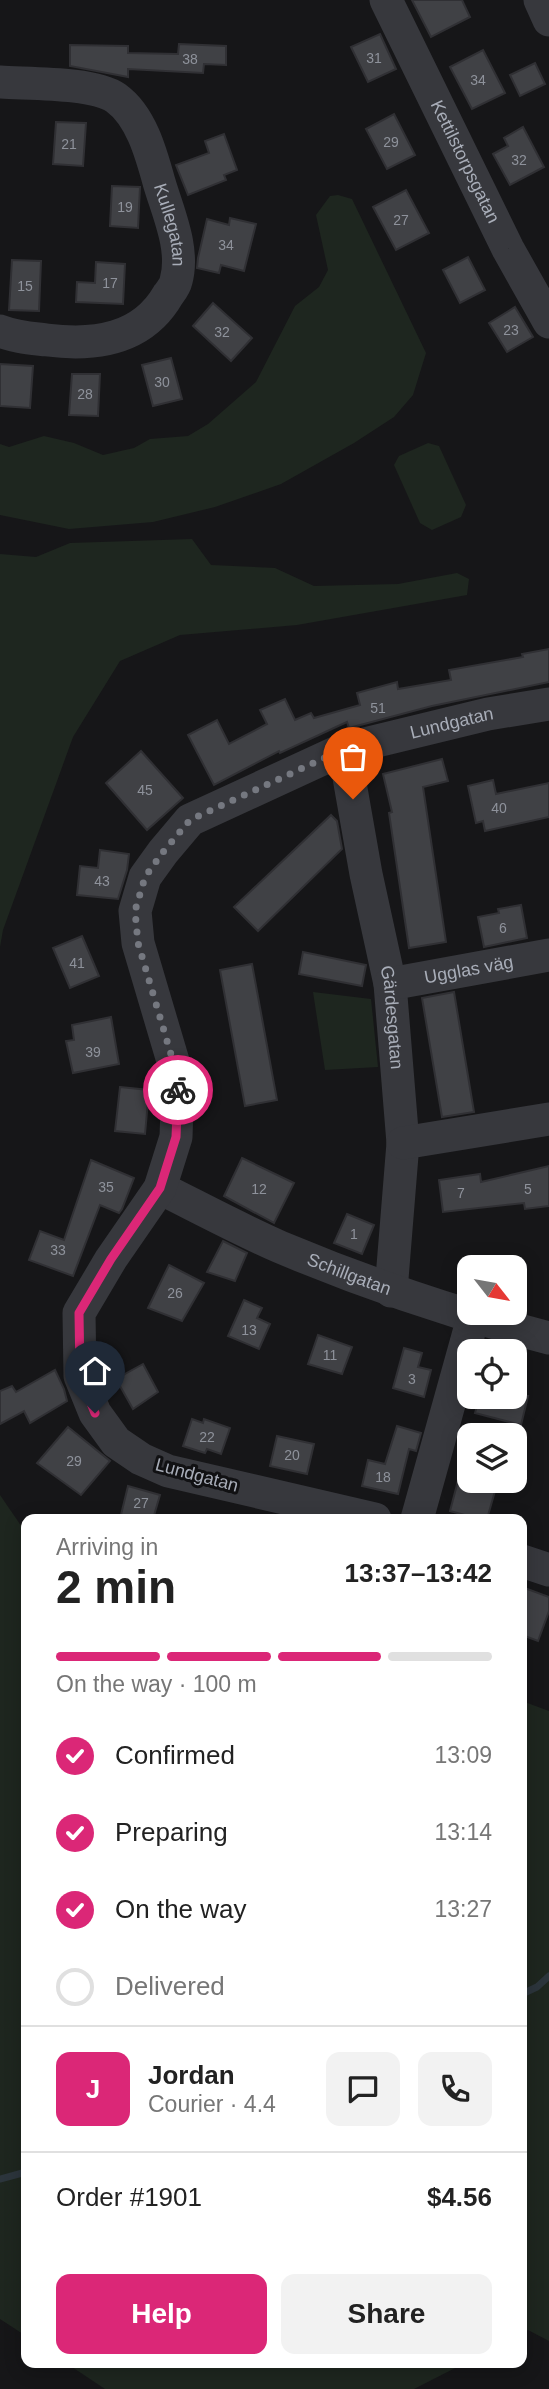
<!DOCTYPE html>
<html lang="en">
<head>
<meta charset="utf-8">
<style>
  body { margin:0; font-family:Arial,sans-serif; background:#f2f2f2; color:#222; height:100vh; display:flex; flex-direction:column; font-size:26px; white-space:nowrap }
  * { box-sizing:border-box; margin:0 }
  p { font-size:23px; color:#767676 }
  .icon { flex:none; width:38px; height:38px; fill:none; stroke:currentColor; stroke-width:2; stroke-linecap:round; stroke-linejoin:round }
  .map { position:relative; flex:1; overflow:hidden }
  .panel { position:absolute; left:21px; top:1514px; width:506px; height:854px; display:flex; flex-direction:column; background:#fff; border-radius:14px; box-shadow:0 4px 18px #0003 }
  .panel>* { flex:none }
  .needle { width:46px; rotate:121deg }
  .controls { position:absolute; left:457px; top:1255px; display:grid; gap:14px }
  .controls a { display:grid; place-items:center; width:70px; height:70px; border-radius:14px; background:#fff; box-shadow:0 4px 18px #0003; font-size:35px }
  .pin { position:absolute; display:grid; place-items:center; width:60px; height:60px; color:#fff; margin:-72px -30px; border-radius:50% 50% 50% 0; rotate:-45deg; box-shadow:0 0 7px #0007 }
  .pin .icon { rotate:45deg }
  .courier { position:absolute; display:grid; place-items:center; width:70px; height:70px; margin:-35px; border:5px solid #db2777; border-radius:50%; background:#fff; color:#222; box-shadow:0 2px 9px #0007 }
  .summary em { font-style:normal; font-weight:600 }
  .summary div { display:flex; flex-direction:column-reverse }
  .summary { display:flex; align-items:center; justify-content:space-between; height:119px; padding:0 35px }
  h1 { font-size:46px; font-weight:600; line-height:52px }
  .bar { display:grid; grid-template-columns:repeat(4,1fr); gap:10px 7px; align-content:center; height:84px; padding:0 35px }
  .bar i { height:9px; border-radius:5px; background:#e0e0e0 }
  .bar .current { background:#db2777 }
  .bar p { grid-column:span 4 }
  .line { display:flex; align-items:center; gap:18px; padding:0 35px; border-top:2px solid #e0e0e0 }
  .line div { flex:1 }
  .round { display:grid; place-items:center; flex:none; width:74px; height:74px; border-radius:14px; background:#f2f2f2 }
  ol { padding:0 35px; list-style:none }
  li { display:flex; align-items:center; gap:21px; height:77px }
  li p { margin-inline-start:auto }
  li .icon { padding:7px; border-radius:50%; background:#db2777; color:#fff; stroke-width:4 }
  li:last-child { color:#767676 }
  li i { width:38px; height:38px; border:4px solid #e0e0e0; border-radius:50% }
  .button { display:flex; gap:14px; margin-top:auto; padding:14px 35px }
  .button a { flex:1; height:80px; border-radius:14px; background:#db2777; color:#fff; font-size:28px; font-weight:600; line-height:80px; text-align:center }
  .button a+a { background:#f2f2f2; color:#222 }
  .map>svg:first-child { display:block }
  .green { fill:#1e261f }
  .lines { fill:none; stroke-linecap:round; stroke-linejoin:round }
  .stream { stroke:#2c353c; stroke-width:7 }
  .building { fill:#404145; stroke:#303034; stroke-width:2 }
  .minor { stroke:#37383d; stroke-width:33 }
  .done { stroke:#757880; stroke-width:7; stroke-dasharray:0 12.6 }
  .route { stroke:#db2777; stroke-width:9 }
  .labels { text-anchor:middle; stroke-width:6; stroke-linejoin:round; paint-order:stroke }
  .number-label { font-size:14px; fill:#8e929b }
  .street-label { font-size:18px; fill:#a8adb8; stroke:#111113 }
</style>
</head>
<body>
<div class="map">
<svg width="549" height="2389" viewBox="0 0 549 2389">
  <rect width="100%" height="100%" fill="#161618"/>
  <g class="green">
    <path d="M338,195l14,4 74,154 -13,42 -19,22 -40,26 -73,41 -66,23 -62,15 -84,7 -69,-14v-71l9,3 35,-11 30,7 29,12 31,-7 16,-9 38,-3 20,-12 48,-42 39,-76 24,-19 9,-17 -12,-55 14,-19z"/>
    <path d="M428,443l11,3 27,59 -5,12 -29,13 -12,-7 -26,-58 5,-9z"/>
    <path d="M192,539l19,26 64,3 39,18 84,-2 59,-11 12,6 -2,16 -170,30 -117,10 -60,26 -47,76 -70,193 -3,17v-393l36,3 34,-14z"/>
    <path d="M313,992l58,7 7,68 -53,3z"/>
    <path d="M0,1495l26,38v803l-26,-17z"/>
    <path d="M522,1701l27,10v630l-21,-11 -6,3z"/>
    <path d="M66,2363h399l-51,26h-309z"/>
  </g>
  <g class="lines">
    <g class="stream">
      <path d="M522,1994l15,-7 12,-11"/>
      <path d="M0,2179l26,-7"/>
    </g>
  </g>
  <g class="building">
    <path d="M412,0h50l8,17 -39,20z"/>
    <path d="M380,34l16,35 -28,13 -17,-35z"/>
    <path d="M179,44l47,2v19l-22,-1 -1,9 -75,-4v8l-58,-11v-21l58,1v7l50,1z"/>
    <path d="M483,50l22,43 -33,16 -22,-42z"/>
    <path d="M535,63l10,21 -25,12 -10,-21z"/>
    <path d="M394,114l21,41 -28,14 -21,-40z"/>
    <path d="M56,122l30,1 -3,43 -30,-2z"/>
    <path d="M523,127l21,40 -34,18 -17,-31 15,-8 -4,-8z"/>
    <path d="M224,134l13,36 -13,5 2,5 -38,15 -12,-30 33,-12 -4,-12z"/>
    <path d="M112,186l28,1 -2,41 -28,-2z"/>
    <path d="M406,190l23,43 -33,17 -23,-43z"/>
    <path d="M230,218l26,6 -12,47 -23,-6 -2,8 -22,-5 1,-10 9,-39 22,6z"/>
    <path d="M468,257l17,33 -25,13 -17,-33z"/>
    <path d="M12,260l29,1 -2,50 -30,-1z"/>
    <path d="M96,262l29,2 -2,40 -47,-2 1,-20 18,1z"/>
    <path d="M213,303l39,35 -21,23 -38,-35z"/>
    <path d="M515,307l18,30 -26,15 -18,-29z"/>
    <path d="M171,358l11,41 -29,7 -11,-41z"/>
    <path d="M0,364l33,2 -3,42 -30,-2z"/>
    <path d="M72,374h28l-2,42 -29,-1z"/>
    <path d="M549,649v33l-117,24 -83,22 -2,-6 -67,31 -1,-2 -65,34 -26,-50 29,-15 12,24 38,-20 -7,-14 25,-11 10,21 16,-7 3,5 46,-13 -3,-12 40,-11 1,7 53,-9 -2,-10 74,-13 -1,-3z"/>
    <path d="M141,751l42,47 -36,32 -41,-47z"/>
    <path d="M442,759l6,22 -25,6 23,155 -37,6 -20,-135 3,-1 -9,-38z"/>
    <path d="M493,780l3,14 53,-11v34l-64,14 -2,-10 -7,2 -8,-37z"/>
    <path d="M331,815l6,6 5,28 -84,82 -24,-24z"/>
    <path d="M100,850l29,4 -2,16 -9,29 -41,-4 3,-29 18,2z"/>
    <path d="M521,905l6,33 -43,9 -6,-30 21,-4 -1,-4z"/>
    <path d="M82,936l17,40 -29,12 -17,-40z"/>
    <path d="M303,952l63,13 -4,21 -63,-12z"/>
    <path d="M252,964l25,136 -32,6 -25,-136z"/>
    <path d="M454,992l20,120 -32,5 -20,-119z"/>
    <path d="M111,1017l8,47 -46,9 -7,-32 8,-1 -2,-15z"/>
    <path d="M120,1087l29,3 -4,44 -30,-3z"/>
    <path d="M242,1158l52,25 -20,40 -50,-27z"/>
    <path d="M91,1160l43,18 -12,31 -3,4 -19,-8 -27,71 -44,-16 11,-29 24,9z"/>
    <path d="M549,1166v40l-24,3 -1,-6 -81,9 -4,-32 41,-6 1,8z"/>
    <path d="M347,1214l27,11 -12,29 -28,-11z"/>
    <path d="M223,1241l24,12 -12,28 -28,-9z"/>
    <path d="M169,1265l35,18 -22,38 -34,-13z"/>
    <path d="M244,1300l18,8 -5,10 13,6 -11,25 -31,-13z"/>
    <path d="M318,1335l34,12 -10,27 -34,-10z"/>
    <path d="M404,1348l18,5 -4,14 13,3 -7,27 -31,-9z"/>
    <path d="M143,1364l15,28 -25,17 -17,-30z"/>
    <path d="M55,1370l9,19 3,12 -37,22 -6,-12 -24,13v-33l12,-5 4,6z"/>
    <path d="M480,1396h48l-7,29 -46,-12z"/>
    <path d="M192,1419l11,4 1,-4 26,9 -9,26 -14,-5 -2,4 -22,-7z"/>
    <path d="M397,1426l24,7 -5,18 -7,-2 -11,45 -36,-8 6,-26 17,4z"/>
    <path d="M68,1427l42,34 -29,34 -44,-32z"/>
    <path d="M277,1436l37,8 -7,30 -37,-8z"/>
    <path d="M459,1477l28,7 -2,5 10,2 -8,28h-8l-29,-8z"/>
    <path d="M128,1486l32,9 -7,24h-33z"/>
    <path d="M522,1587l27,10v14l-11,30 -16,-6z"/>
  </g>
  <g class="lines">
    <g class="minor">
      <path id="s1" d="M386,0l122,249 41,73"/>
      <path d="M540,0l9,20"/>
      <path id="s2" d="M0,82c29,2 93,0 116,16 25,18 35,55 43,84 9,31 26,67 17,99 -1,5 -5,10 -8,14 -26,45 -74,51 -121,45 -17,-2 -32,-3 -47,-9"/>
      <path id="s3" d="M344,749l22,125 24,110 13,159 -12,148"/>
      <path id="s4" d="M390,984l159,-29"/>
      <path d="M403,1143l146,-24"/>
      <path id="s5" d="M160,1188c40,20 79,41 120,59 88,37 177,67 269,91"/>
      <path id="s6" d="M375,1519l-207,-48 -27,-12 -25,-17 -21,-29 -15,-37 -1,-63 32,-54 49,-71 16,-51 2,-59 -40,-135 -3,-32 10,-34 18,-25 27,-32 154,-71 144,-35 61,-10"/>
      <path d="M417,1519l56,-201"/>
      <path d="M522,1561l27,9"/>
    </g>
  </g>
  <g class="lines">
    <path class="done" d="M178,1090v-12l-40,-135 -3,-32 10,-34 18,-25 27,-32 154,-71 9,50"/>
    <path class="route" d="M95,1413l-15,-37 -1,-63 32,-54 49,-71 16,-51 2,-47"/>
  </g>
  <g class="labels">
    <g class="number-label">
      <text x="374" y="63">31</text>
      <text x="190" y="64">38</text>
      <text x="478" y="85">34</text>
      <text x="391" y="147">29</text>
      <text x="69" y="149">21</text>
      <text x="519" y="165">32</text>
      <text x="125" y="212">19</text>
      <text x="401" y="225">27</text>
      <text x="226" y="250">34</text>
      <text x="110" y="288">17</text>
      <text x="25" y="291">15</text>
      <text x="511" y="335">23</text>
      <text x="222" y="337">32</text>
      <text x="162" y="387">30</text>
      <text x="85" y="399">28</text>
      <text x="378" y="713">51</text>
      <text x="145" y="795">45</text>
      <text x="499" y="813">40</text>
      <text x="102" y="886">43</text>
      <text x="503" y="933">6</text>
      <text x="77" y="968">41</text>
      <text x="93" y="1057">39</text>
      <text x="106" y="1192">35</text>
      <text x="259" y="1194">12</text>
      <text x="528" y="1194">5</text>
      <text x="461" y="1198">7</text>
      <text x="354" y="1239">1</text>
      <text x="58" y="1255">33</text>
      <text x="175" y="1298">26</text>
      <text x="249" y="1335">13</text>
      <text x="330" y="1360">11</text>
      <text x="412" y="1384">3</text>
      <text x="207" y="1442">22</text>
      <text x="292" y="1460">20</text>
      <text x="74" y="1466">29</text>
      <text x="383" y="1482">18</text>
      <text x="141" y="1508">27</text>
    </g>
    <g class="street-label">
      <text dy="6" stroke="none"><textPath href="#s1" startOffset="180">Kettilstorpsgatan</textPath></text>
      <text dy="6" stroke="none"><textPath href="#s2" startOffset="259">Kullegatan</textPath></text>
      <text dy="6" stroke="none"><textPath href="#s6" startOffset="1234">Lundgatan</textPath></text>
      <text dy="6" stroke="none"><textPath href="#s4" startOffset="80">Ugglas väg</textPath></text>
      <text dy="6" stroke="none"><textPath href="#s3" startOffset="273">Gärdesgatan</textPath></text>
      <text dy="6" stroke="none"><textPath href="#s5" startOffset="208">Schillgatan</textPath></text>
      <text transform="translate(197 1475) rotate(15)" y="6">Lundgatan</text>
    </g>
  </g>
</svg>
<div class="controls">
<a><svg class="needle" viewBox="-14 -14 28 28"><path d="M0-13l5 13h-10z" fill="#e53935"/><path d="M0 13l5-13h-10z" fill="#767676"/></svg></a>
<a><svg class="icon" aria-label="locate" viewBox="0 0 24 24"><circle cx="12" cy="12" r="6"/><path d="M12 2v4M12 18v4M2 12h4M18 12h4"/></svg></a>
<a><svg class="icon" aria-label="layers" viewBox="0 0 24 24"><path d="M12 4l9 5-9 5-9-5zM3 14l9 5 9-5"/></svg></a>
</div>
<div class="pin" style="left:353px;top:799px;background:#ea580c"><svg class="icon" aria-label="bag" viewBox="0 0 24 24"><path d="M5 8h14l-1 12H6zM9 8a3 3 0 0 1 6 0"/></svg></div>
<div class="pin" style="left:95px;top:1413px;background:#1f2937"><svg class="icon" aria-label="home" viewBox="0 0 24 24"><path d="M3 11l9-7 9 7M6 9v11h12V9"/></svg></div>
<div class="courier" style="left:178px;top:1090px"><svg class="icon" aria-label="bike" viewBox="0 0 24 24"><circle cx="6" cy="16" r="4"/><circle cx="18" cy="16" r="4"/><path d="M6 16l4-8h5l3 8M10 8l3 8H6M13 5h3"/></svg></div>
<section class="panel">
<div class="summary"><div><h1>2 min</h1><p>Arriving in</p></div><em>13:37–13:42</em></div>
<div class="bar"><i class="current"></i><i class="current"></i><i class="current"></i><i></i><p>On the way · 100 m</p></div>
<ol>
<li><svg class="icon" aria-label="check" viewBox="0 0 24 24"><path d="M5 12l5 5 9-10"/></svg>Confirmed<p>13:09</p></li>
<li><svg class="icon" aria-label="check" viewBox="0 0 24 24"><path d="M5 12l5 5 9-10"/></svg>Preparing<p>13:14</p></li>
<li><svg class="icon" aria-label="check" viewBox="0 0 24 24"><path d="M5 12l5 5 9-10"/></svg>On the way<p>13:27</p></li>
<li><i></i>Delivered</li>
</ol>
<div class="line" style="height:126px"><b class="round" style="background:#db2777;color:#fff">J</b><div><b>Jordan</b><p>Courier · 4.4</p></div><a class="round"><svg class="icon" aria-label="chat" viewBox="0 0 24 24"><path d="M4 5h16v11H9l-5 4z"/></svg></a><a class="round"><svg class="icon" aria-label="phone" viewBox="0 0 24 24"><path d="M5 4h4l2 5-3 2q2 4 5 5l2-3 5 2v4C11 20 4 13 5 4z"/></svg></a></div>
<div class="line" style="height:91px"><div>Order #1901</div><b>$4.56</b></div>
<div class="button"><a>Help</a><a>Share</a></div>
</section>
</div>
</body>
</html>
